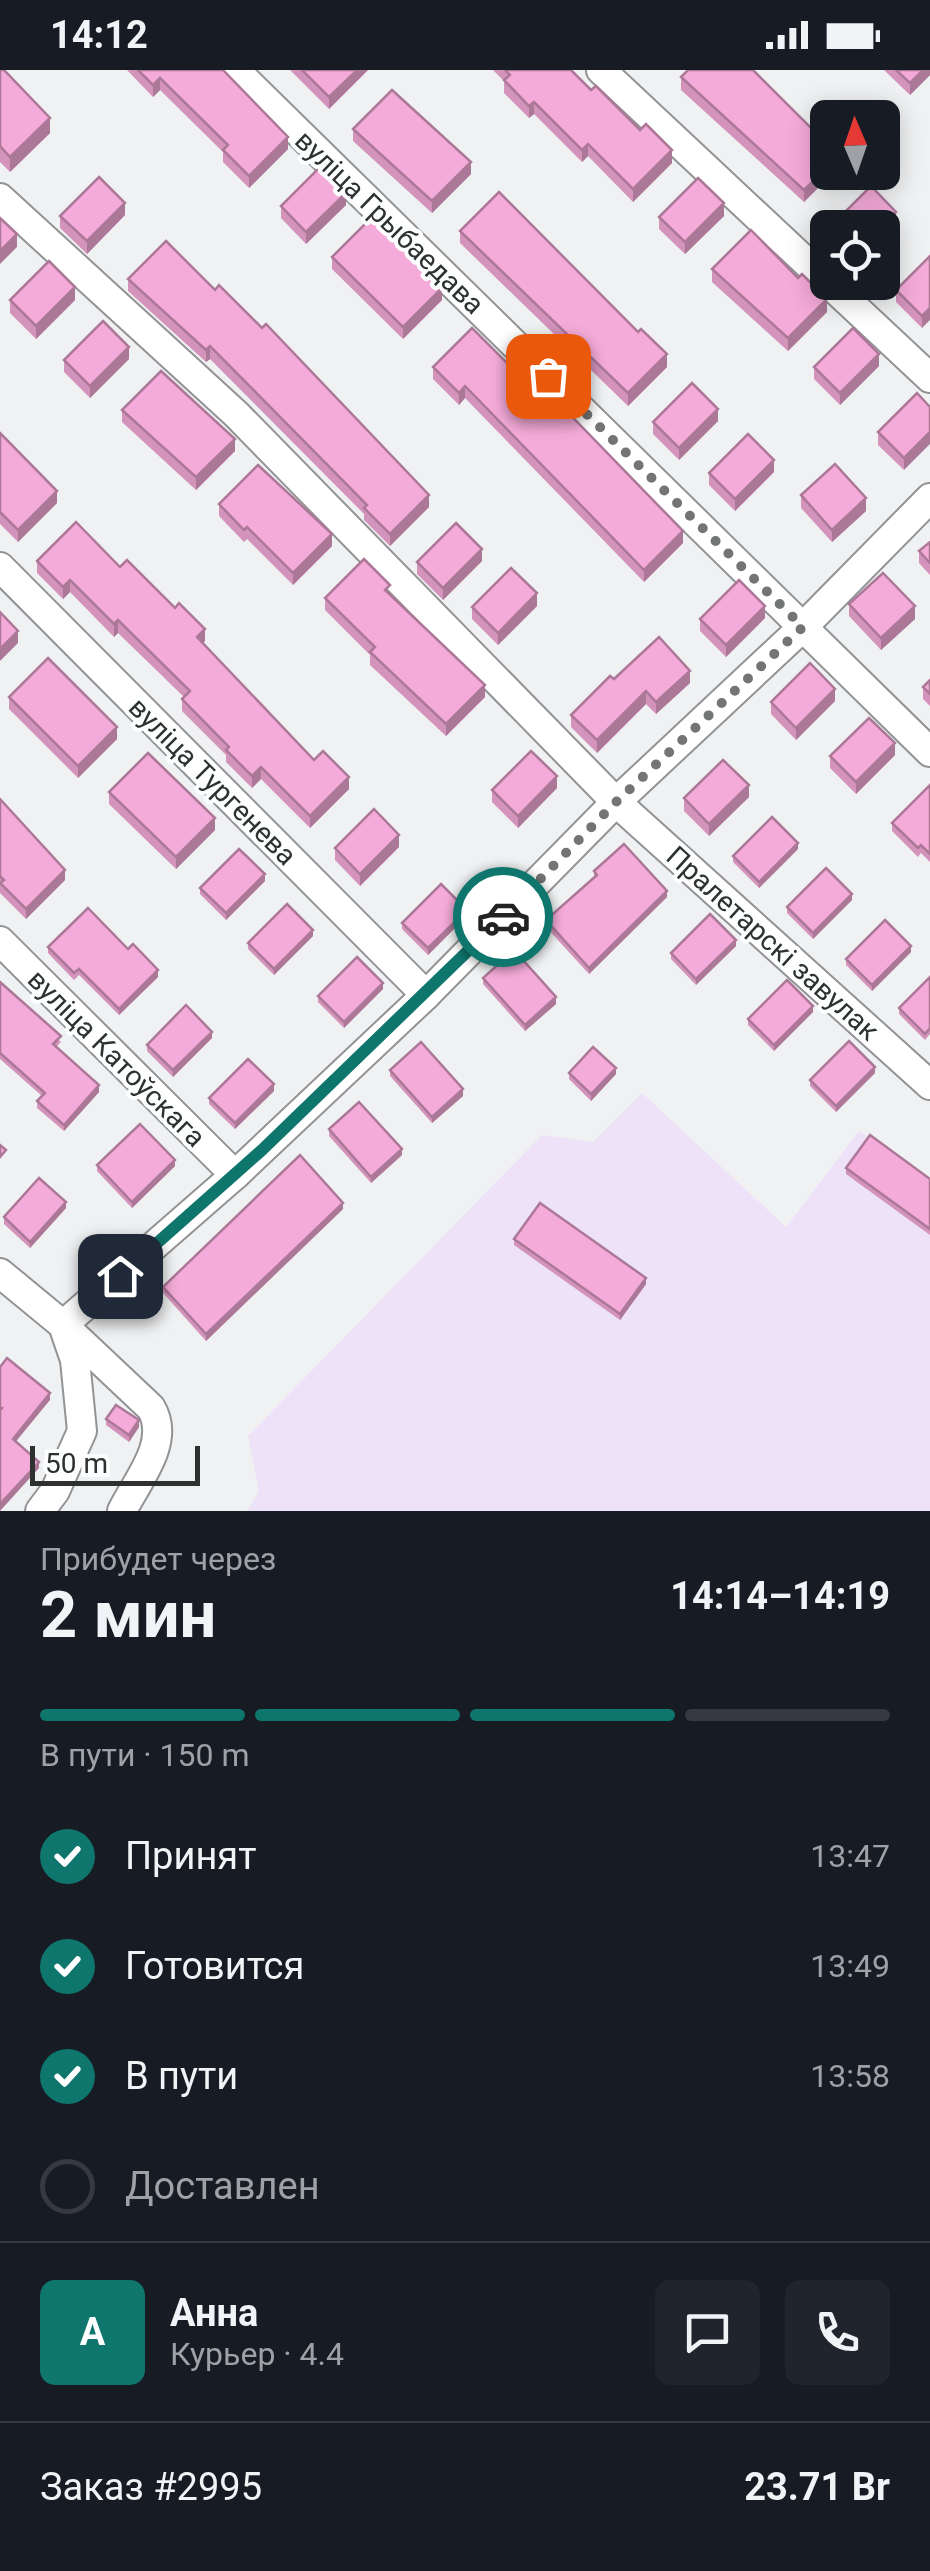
<!DOCTYPE html>
<html lang="ru">
<head>
<meta charset="utf-8">
<style>
  body { margin:0; font-family:Roboto,sans-serif; background:#20242c; color:#f1f3f6; height:100vh; display:flex; flex-direction:column; font-size:38px; white-space:nowrap }
  * { box-sizing:border-box; margin:0 }
  p { font-size:32px; color:#9ea1a6 }
  .icon { flex:none; width:55px; height:55px; fill:none; stroke:currentColor; stroke-width:2; stroke-linecap:round; stroke-linejoin:round }
  .map { position:relative; height:1441px; overflow:hidden }
  .panel { display:flex; flex-direction:column; background:#171b24; flex:1 }
  .panel>* { flex:none }
  .needle { width:65px; rotate:358deg }
  .fabs { position:absolute; left:810px; top:30px; display:grid; gap:20px }
  .fabs a { display:grid; place-items:center; width:90px; height:90px; border-radius:15px; background:#171b24; box-shadow:0 5px 25px #0003; font-size:50px }
  .scale { position:absolute; left:30px; bottom:25px; width:170px; box-sizing:border-box; padding-left:10px; border:5px solid #2f3030; border-top:0; font-size:28px; line-height:35px; white-space:nowrap; color:#2f3030; -webkit-text-stroke:8px #fdfeff; paint-order:stroke }
  .pin { position:absolute; display:grid; place-items:center; width:85px; height:85px; color:#fff; margin:-42px; border-radius:20px; box-shadow:0 5px 15px #0006 }
  .courier { position:absolute; display:grid; place-items:center; width:100px; height:100px; margin:-50px; border:8px solid #0f766e; border-radius:50%; background:#fff; color:#222; box-shadow:0 2px 12px #0007 }
  .head em { font-style:normal; font-weight:700 }
  .head div { display:flex; flex-direction:column-reverse }
  .head { display:flex; align-items:center; justify-content:space-between; height:170px; padding:0 40px }
  h1 { font-size:65px; font-weight:700; line-height:75px }
  .bar { display:grid; grid-template-columns:repeat(4,1fr); gap:15px 10px; align-content:center; height:120px; padding:0 40px }
  .bar i { height:12px; border-radius:8px; background:#363941 }
  .bar .on { background:#0f766e }
  .bar p { grid-column:span 4 }
  .line { display:flex; align-items:center; gap:25px; padding:0 40px; border-top:2px solid #363941 }
  .line div { flex:1 }
  .round { display:grid; place-items:center; flex:none; width:105px; height:105px; border-radius:15px; background:#20242c }
  ol { padding:0 40px; list-style:none }
  li { display:flex; align-items:center; gap:30px; height:110px }
  li p { margin-inline-start:auto }
  li .icon { padding:10px; border-radius:50%; background:#0f766e; color:#fff; stroke-width:4 }
  li:last-child { color:#9ea1a6 }
  li i { width:55px; height:55px; border:5px solid #363941; border-radius:50% }
  .status { display:flex; justify-content:space-between; align-items:center; height:70px; padding:0 50px; background:#171b24; direction:ltr }
  .status svg { height:28px; fill:currentColor }
  .map>svg:first-child { display:block }
  .industrial { fill:#ede2f7 }
  .lines { fill:none; stroke-linecap:round; stroke-linejoin:round }
  .minor-casing { stroke:#929395; stroke-width:32 }
  .minor { stroke:#fff; stroke-width:28 }
  .wall { fill:#d393bb }
  .shaded-wall { fill:#ac7898 }
  .building { fill:#f5abd9; stroke:#ac7898; stroke-width:2.5 }
  .done { stroke:#737474; stroke-width:10; stroke-dasharray:0 18 }
  .route { stroke:#0f766e; stroke-width:12 }
  .labels { text-anchor:middle; stroke-width:8; stroke-linejoin:round; paint-order:stroke }
  .street-label { font-size:28px; fill:#2f3030; stroke:#fdfeff }
</style>
</head>
<body>
<div class="status"><b>14:12</b><svg viewBox="0 0 49 12"><path d="M0 12V9h3v3zM5 12V6h3v6zM10 12V3h3v9zM15 12V0h3v12zM26 1h20v11H26zM47 4h2v5h-2z"/></svg></div>
<div class="map">
<svg width="930" height="1441" viewBox="0 0 930 1441">
  <rect width="100%" height="100%" fill="#f0f1f2"/>
  <path class="industrial" d="M642,1023l144,134 73,-96 71,54v326h-683l12,-20 -11,-55 294,-301 51,7z"/>
  <g class="lines">
    <g class="minor-casing">
      <g id="minor">
        <path d="M235,0l695,682"/>
        <path d="M601,0l329,308"/>
        <path d="M0,128l236,216 380,388 314,283"/>
        <path d="M0,497l426,428"/>
        <path d="M0,871l235,234"/>
        <path d="M0,1203l63,52 12,35 7,71 -27,60 -15,20"/>
        <path d="M122,1441c16,-32 49,-69 29,-103l-88,-83 172,-150 191,-180 190,-193 187,-175 127,-129"/>
      </g>
    </g>
    <use href="#minor" class="minor"/>
  </g>
  <g class="wall">
    <path d="M0,0l50,63 -40,39 -10,-10z"/>
    <path d="M127,0h96l65,79 -39,39 -26,-26v-10l-63,-62 -7,7z"/>
    <path d="M290,0h78l-39,39z"/>
    <path d="M493,0h78l101,93 -39,39 -45,-46 -6,6 -48,-48 -5,4 -25,-25v-12z"/>
    <path d="M884,0h46v5l-20,20z"/>
    <path d="M681,7l132,53 15,42h6l-30,30 -123,-112z"/>
    <path d="M353,59l118,45 -39,39 -79,-72z"/>
    <path d="M346,135l-40,39 -25,-26v-12z"/>
    <path d="M125,145l-38,39 -27,-26v-12z"/>
    <path d="M724,146l-39,38 -26,-25v-12z"/>
    <path d="M460,161l178,101 29,35 -39,39 -168,-163z"/>
    <path d="M930,186l-8,72 -26,-26v-12z"/>
    <path d="M332,187l110,43 -39,39 -71,-70z"/>
    <path d="M712,199l115,43 -39,39 -76,-69z"/>
    <path d="M128,209l301,228 -39,39 -26,-26v-6l-154,-155 -4,3 -78,-71z"/>
    <path d="M10,230h65l-39,39 -26,-26z"/>
    <path d="M472,258l211,215 -39,39 -179,-184 -6,7 -26,-26v-12z"/>
    <path d="M129,289l-39,39 -26,-26v-12z"/>
    <path d="M879,296l-39,39 -26,-26v-12z"/>
    <path d="M917,323l-13,77 -26,-25v-13z"/>
    <path d="M122,340l113,41 -39,39 -74,-68z"/>
    <path d="M718,351l-39,39 -26,-26v-12z"/>
    <path d="M0,363l57,70 -39,39 -18,-18z"/>
    <path d="M774,402l-39,39 -26,-26v-12z"/>
    <path d="M801,425l65,16 -34,31 -31,-34z"/>
    <path d="M219,434l113,42 -39,39 -46,-46 -3,3 -25,-26z"/>
    <path d="M930,472v33l-11,-12v-12z"/>
    <path d="M37,491l83,6 85,74 -2,2 111,117 35,29 -39,39 -49,-49 -9,9 -26,-26v-7l-44,-44v-12l2,-2 -66,-64 -4,4 -44,-45 -7,7 -26,-26z"/>
    <path d="M482,491l-39,39 -26,-26v-12z"/>
    <path d="M390,525l95,102 -39,39 -76,-71v-10l-45,-45v-12z"/>
    <path d="M849,534l66,15 -34,31 -32,-34z"/>
    <path d="M537,536l-39,39 -26,-26v-12z"/>
    <path d="M765,548l-39,39 -26,-26v-12z"/>
    <path d="M614,609l76,4 -34,31 -10,-10 -49,49 -26,-26v-12z"/>
    <path d="M930,610v26l-7,-7v-12z"/>
    <path d="M9,627l108,42 -39,39 -69,-69z"/>
    <path d="M835,631l-39,39 -25,-26v-12z"/>
    <path d="M895,685l-39,39 -26,-26v-12z"/>
    <path d="M930,715v77l-9,-9 -3,4 -26,-26v-8z"/>
    <path d="M557,718l-39,40 -26,-26v-12z"/>
    <path d="M109,722l106,38 -39,39 -67,-65z"/>
    <path d="M749,727l-40,39 -25,-25v-13z"/>
    <path d="M0,729l65,81 -39,39 -26,-26z"/>
    <path d="M399,777l-39,39 -25,-26v-12z"/>
    <path d="M798,779l-39,39 -26,-26v-6z"/>
    <path d="M594,801l73,26 -78,77 -43,-47v-7l48,-42z"/>
    <path d="M265,811l-39,39 -26,-26v-6z"/>
    <path d="M852,830l-39,39 -26,-26v-6z"/>
    <path d="M467,846l-39,39 -26,-26v-6z"/>
    <path d="M313,866l-39,39 -26,-26v-6z"/>
    <path d="M736,876l-40,39 -25,-26v-6z"/>
    <path d="M48,877l80,2 30,28 -39,38 -40,-40 -5,5 -26,-27z"/>
    <path d="M911,882l-39,39 -26,-26v-6z"/>
    <path d="M930,907v57l-5,6 -26,-26v-6z"/>
    <path d="M483,908l73,26 -31,27 -42,-47z"/>
    <path d="M0,912l61,60 -5,5 43,45 -35,39 -27,-23v-7l5,-5 -42,-37z"/>
    <path d="M383,919l-39,39 -26,-26v-6z"/>
    <path d="M813,942l-39,39 -26,-26v-6z"/>
    <path d="M212,968l-39,39 -26,-26v-6z"/>
    <path d="M390,1000l73,26 -31,27 -42,-47z"/>
    <path d="M569,1003l47,1 -25,27 -22,-22z"/>
    <path d="M875,1003l-39,39 -26,-26v-6z"/>
    <path d="M274,1021l-39,38 -26,-25v-6z"/>
    <path d="M329,1059l73,26 -31,28 -42,-47z"/>
    <path d="M97,1095l78,1 -43,42 -35,-37z"/>
    <path d="M846,1098l84,11v56l-84,-61z"/>
    <path d="M66,1138l-36,40 -26,-24v-7z"/>
    <path d="M343,1139l-137,132 -43,-48v-6z"/>
    <path d="M514,1169l132,45 -26,36 -106,-75z"/>
    <path d="M106,1349l33,8 -10,15 -23,-17z"/>
  </g>
  <g class="shaded-wall">
    <path d="M357,0h11l-39,39v-12z"/>
    <path d="M923,0h7v5l-20,20v-12z"/>
    <path d="M160,8v12l-7,7v-12z"/>
    <path d="M534,32v12l-5,4v-12z"/>
    <path d="M50,48v15l-40,39v-15z"/>
    <path d="M288,67v12l-39,39v-12z"/>
    <path d="M588,74v12l-6,6v-12z"/>
    <path d="M672,80v13l-39,39v-13z"/>
    <path d="M471,92v12l-39,39v-12z"/>
    <path d="M828,97v5h6l-30,30v-12z"/>
    <path d="M346,123v12l-40,39v-12z"/>
    <path d="M125,133v12l-38,39v-13z"/>
    <path d="M724,133v13l-39,38v-12z"/>
    <path d="M896,142v13l-14,13 -1,-10z"/>
    <path d="M17,164v13l-17,17v-13z"/>
    <path d="M75,217v13l-39,39v-13z"/>
    <path d="M442,218v12l-39,39v-12z"/>
    <path d="M827,229v13l-39,39v-13z"/>
    <path d="M930,238v12l-8,8v-12z"/>
    <path d="M210,276v13l-4,3v-12z"/>
    <path d="M129,277v12l-39,39v-12z"/>
    <path d="M667,284v13l-39,39v-13z"/>
    <path d="M879,284v12l-39,39v-12z"/>
    <path d="M465,316v12l-6,7v-12z"/>
    <path d="M718,339v12l-39,39v-12z"/>
    <path d="M930,362v12l-26,26v-12z"/>
    <path d="M235,369v12l-39,39v-13z"/>
    <path d="M774,390v12l-39,39v-12z"/>
    <path d="M57,421v12l-39,39v-12z"/>
    <path d="M429,425v12l-39,39v-12z"/>
    <path d="M866,428v13l-34,31v-12z"/>
    <path d="M683,461v12l-39,39v-12z"/>
    <path d="M332,464v12l-39,39v-12z"/>
    <path d="M482,479v12l-39,39v-12z"/>
    <path d="M70,510v12l-7,7v-12z"/>
    <path d="M537,523v13l-39,39v-12z"/>
    <path d="M765,536v12l-39,39v-12z"/>
    <path d="M915,536v13l-34,31v-12z"/>
    <path d="M118,550v13l-4,4v-13z"/>
    <path d="M205,559v12l-8,8v-12z"/>
    <path d="M18,561v12l-18,18v-12z"/>
    <path d="M690,601v12l-34,31v-12z"/>
    <path d="M485,615v12l-39,39v-12z"/>
    <path d="M835,619v12l-39,39v-12z"/>
    <path d="M646,621v13l-49,49v-13z"/>
    <path d="M117,657v12l-39,39v-12z"/>
    <path d="M895,673v12l-39,39v-12z"/>
    <path d="M261,697v12l-9,9v-12z"/>
    <path d="M557,706v12l-39,40v-12z"/>
    <path d="M349,707v12l-39,39v-12z"/>
    <path d="M749,715v12l-40,39v-12z"/>
    <path d="M215,748v12l-39,39v-12z"/>
    <path d="M399,765v12l-39,39v-12z"/>
    <path d="M798,773v6l-39,39v-6z"/>
    <path d="M65,800v10l-39,39v-10z"/>
    <path d="M265,804v7l-39,39v-7z"/>
    <path d="M667,821v6l-78,77v-6z"/>
    <path d="M852,824v6l-39,39v-6z"/>
    <path d="M467,840v6l-39,39v-7z"/>
    <path d="M313,860v6l-39,39v-6z"/>
    <path d="M736,870v6l-40,39v-6z"/>
    <path d="M911,876v6l-39,39v-6z"/>
    <path d="M158,900v7l-39,38v-6z"/>
    <path d="M383,913v6l-39,39v-6z"/>
    <path d="M556,927v7l-31,27v-6z"/>
    <path d="M813,936v6l-39,39v-6z"/>
    <path d="M212,962v6l-39,39v-7z"/>
    <path d="M875,997v6l-39,39v-6z"/>
    <path d="M616,998v6l-25,27v-7z"/>
    <path d="M274,1014v7l-39,38v-6z"/>
    <path d="M99,1015v7l-35,39v-6z"/>
    <path d="M463,1019v7l-31,27v-6z"/>
    <path d="M402,1079v6l-31,28v-6z"/>
    <path d="M175,1090v6l-43,42v-6z"/>
    <path d="M66,1132v6l-36,40v-6z"/>
    <path d="M343,1133v6l-137,132v-7z"/>
    <path d="M646,1208v6l-26,36v-6z"/>
    <path d="M50,1323v7l-37,45v-6z"/>
    <path d="M139,1350v7l-10,15v-7z"/>
    <path d="M39,1392v6l-39,43v-7z"/>
  </g>
  <g class="building">
    <path d="M0,0h4l46,48 -40,39 -10,-11z"/>
    <path d="M138,0h85l65,67 -39,39 -26,-26 5,-5 -68,-67 -7,7z"/>
    <path d="M302,0h55l-28,27z"/>
    <path d="M505,0h66l20,20 5,-4 44,44 6,-6 26,26 -39,39 -45,-45 -6,6 -48,-48 -5,4 -25,-26 6,-5z"/>
    <path d="M688,0h65l60,60 4,-4 11,10v31l-24,23 -123,-113z"/>
    <path d="M896,0h27l-13,13z"/>
    <path d="M392,20l79,72 -39,39 -79,-72z"/>
    <path d="M320,97l26,26 -40,39 -25,-26z"/>
    <path d="M99,107l26,26 -38,38 -27,-25z"/>
    <path d="M698,108l26,25 -39,39 -26,-25z"/>
    <path d="M871,116l25,26 -15,16h-47l-2,-3z"/>
    <path d="M499,122l139,140 3,-3 26,25 -39,39 -168,-162z"/>
    <path d="M0,148l17,16 -17,17z"/>
    <path d="M371,148l71,70 -39,39 -71,-70z"/>
    <path d="M751,160l47,48 4,-4 25,25 -39,39 -76,-69z"/>
    <path d="M166,171l49,49 4,-5 43,43 4,-4 163,171 -39,39 -26,-26 3,-3 -157,-159 -4,4 -78,-71z"/>
    <path d="M930,186v52l-8,8 -26,-26z"/>
    <path d="M49,191l26,26 -39,39 -26,-26z"/>
    <path d="M103,251l26,26 -39,39 -26,-26z"/>
    <path d="M472,258l41,41 6,-7 164,169 -39,39 -179,-184 -6,7 -26,-26z"/>
    <path d="M853,258l26,26 -39,39 -26,-26z"/>
    <path d="M161,301l74,68 -39,38 -74,-67z"/>
    <path d="M692,313l26,26 -39,39 -26,-26z"/>
    <path d="M917,323l13,14v25l-26,26 -26,-26z"/>
    <path d="M0,363l57,58 -39,39 -18,-18z"/>
    <path d="M748,364l26,26 -39,39 -26,-26z"/>
    <path d="M835,394l31,34 -34,32 -31,-35z"/>
    <path d="M258,395l74,69 -39,39 -46,-46 -3,3 -25,-26z"/>
    <path d="M76,452l44,45 7,-7 48,48 4,-5 26,26 -8,8 117,123 9,-9 26,26 -39,39 -49,-49 -9,9 -26,-26 3,-3 -47,-48 8,-8 -72,-71 -4,4 -44,-44 -7,7 -26,-26z"/>
    <path d="M456,453l26,26 -39,39 -26,-26z"/>
    <path d="M930,472v21l-11,-12z"/>
    <path d="M364,489l26,26 -5,5 100,95 -39,39 -76,-72 5,-5 -50,-49z"/>
    <path d="M511,498l26,25 -39,40 -26,-26z"/>
    <path d="M883,503l32,33 -34,32 -32,-34z"/>
    <path d="M739,510l26,26 -39,39 -26,-26z"/>
    <path d="M0,542l18,19 -18,18z"/>
    <path d="M659,567l31,34 -34,31 -10,-11 -49,49 -26,-25 39,-39 4,3z"/>
    <path d="M48,588l69,69 -39,39 -69,-69z"/>
    <path d="M810,593l25,26 -39,39 -25,-26z"/>
    <path d="M930,610v14l-7,-7z"/>
    <path d="M869,648l26,25 -39,39 -26,-26z"/>
    <path d="M531,681l26,25 -39,40 -26,-26z"/>
    <path d="M148,683l67,65 -39,39 -67,-65z"/>
    <path d="M723,690l26,25 -40,39 -25,-26z"/>
    <path d="M930,715v69l-9,-9 -3,3 -26,-25z"/>
    <path d="M0,729l65,71 -39,39 -26,-26 4,-3 -4,-4z"/>
    <path d="M374,739l25,26 -39,39 -25,-26z"/>
    <path d="M772,747l26,26 -39,39 -26,-26z"/>
    <path d="M624,774l43,47 -78,77 -43,-48 51,-45 -3,-4z"/>
    <path d="M239,779l26,25 -39,39 -26,-25z"/>
    <path d="M826,798l26,26 -39,39 -26,-26z"/>
    <path d="M441,814l26,26 -39,38 -26,-25z"/>
    <path d="M287,834l26,26 -39,39 -26,-26z"/>
    <path d="M88,838l40,41 5,-5 25,26 -39,39 -40,-40 -5,4 -26,-26z"/>
    <path d="M710,844l26,26 -40,39 -25,-26z"/>
    <path d="M885,850l26,26 -39,39 -26,-26z"/>
    <path d="M514,880l42,47 -31,28 -42,-47z"/>
    <path d="M357,887l26,26 -39,39 -26,-26z"/>
    <path d="M930,907v51l-5,6 -26,-26z"/>
    <path d="M787,910l26,26 -39,39 -26,-26z"/>
    <path d="M0,912l61,54 -8,8 46,41 -35,40 -27,-24 8,-8 -45,-40z"/>
    <path d="M186,935l26,27 -39,38 -26,-25z"/>
    <path d="M849,971l26,26 -39,39 -26,-26z"/>
    <path d="M421,972l42,47 -31,28 -42,-47z"/>
    <path d="M593,977l23,21 -25,26 -22,-21z"/>
    <path d="M248,989l26,25 -39,39 -26,-25z"/>
    <path d="M359,1032l43,47 -31,28 -42,-48z"/>
    <path d="M140,1054l35,36 -43,42 -35,-37z"/>
    <path d="M870,1065l60,44v50l-84,-61z"/>
    <path d="M0,1075l6,5 -6,7z"/>
    <path d="M300,1085l43,48 -137,131 -43,-47z"/>
    <path d="M39,1108l27,24 -36,40 -26,-25z"/>
    <path d="M540,1133l106,75 -26,36 -106,-75z"/>
    <path d="M7,1288l43,35 -37,46 26,23 -39,42v-94l2,-2 -2,-1v-40z"/>
    <path d="M116,1335l23,15 -10,15 -23,-16z"/>
  </g>
  <g class="lines">
    <path class="done" d="M503,847l113,-115 187,-175 -255,-251"/>
    <path class="route" d="M120,1206l142,-126 241,-233"/>
  </g>
  <g class="labels">
    <g class="street-label">
      <text transform="translate(390 152) rotate(44)" y="10">вуліца Грыбаедава</text>
      <text transform="translate(213 711) rotate(45)" y="10">вуліца Тургенева</text>
      <text transform="translate(773 873) rotate(42)" y="10">Пралетарскі завулак</text>
      <text transform="translate(117 988) rotate(45)" y="10">вуліца Катоўскага</text>
    </g>
  </g>
</svg>
<div class="fabs">
<a><svg class="needle" viewBox="-14 -14 28 28"><path d="M0-13l5 13h-10z" fill="#e53935"/><path d="M0 13l5-13h-10z" fill="#9ea1a6"/></svg></a>
<a><svg class="icon" aria-label="locate" viewBox="0 0 24 24"><circle cx="12" cy="12" r="6"/><path d="M12 2v4M12 18v4M2 12h4M18 12h4"/></svg></a>
</div>
<div class="scale">50 m</div>
<div class="pin" style="left:548px;top:306px;background:#ea580c"><svg class="icon" aria-label="bag" viewBox="0 0 24 24"><path d="M5 8h14l-1 12H6zM9 8a3 3 0 0 1 6 0"/></svg></div>
<div class="pin" style="left:120px;top:1206px;background:#1f2937"><svg class="icon" aria-label="home" viewBox="0 0 24 24"><path d="M3 11l9-7 9 7M6 9v11h12V9"/></svg></div>
<div class="courier" style="left:503px;top:847px"><svg class="icon" aria-label="car" viewBox="0 0 24 24"><path d="M5 17H2v-5l4-1 3-4h7l3 4 3 1v5h-3M9 17h6M6 11h13"/><circle cx="7" cy="17" r="2"/><circle cx="17" cy="17" r="2"/></svg></div>
</div>
<section class="panel">
<div class="head"><div><h1>2 мин</h1><p>Прибудет через</p></div><em>14:14–14:19</em></div>
<div class="bar"><i class="on"></i><i class="on"></i><i class="on"></i><i></i><p>В пути · 150 m</p></div>
<ol>
<li><svg class="icon" aria-label="check" viewBox="0 0 24 24"><path d="M5 12l5 5 9-10"/></svg>Принят<p>13:47</p></li>
<li><svg class="icon" aria-label="check" viewBox="0 0 24 24"><path d="M5 12l5 5 9-10"/></svg>Готовится<p>13:49</p></li>
<li><svg class="icon" aria-label="check" viewBox="0 0 24 24"><path d="M5 12l5 5 9-10"/></svg>В пути<p>13:58</p></li>
<li><i></i>Доставлен</li>
</ol>
<div class="line" style="height:180px"><b class="round" style="background:#0f766e;color:#fff">А</b><div><b>Анна</b><p>Курьер · 4.4</p></div><a class="round"><svg class="icon" aria-label="chat" viewBox="0 0 24 24"><path d="M4 5h16v11H9l-5 4z"/></svg></a><a class="round"><svg class="icon" aria-label="phone" viewBox="0 0 24 24"><path d="M5 4h4l2 5-3 2q2 4 5 5l2-3 5 2v4C11 20 4 13 5 4z"/></svg></a></div>
<div class="line" style="height:130px"><div>Заказ #2995</div><b>23.71 Br</b></div>
</section>
</body>
</html>
